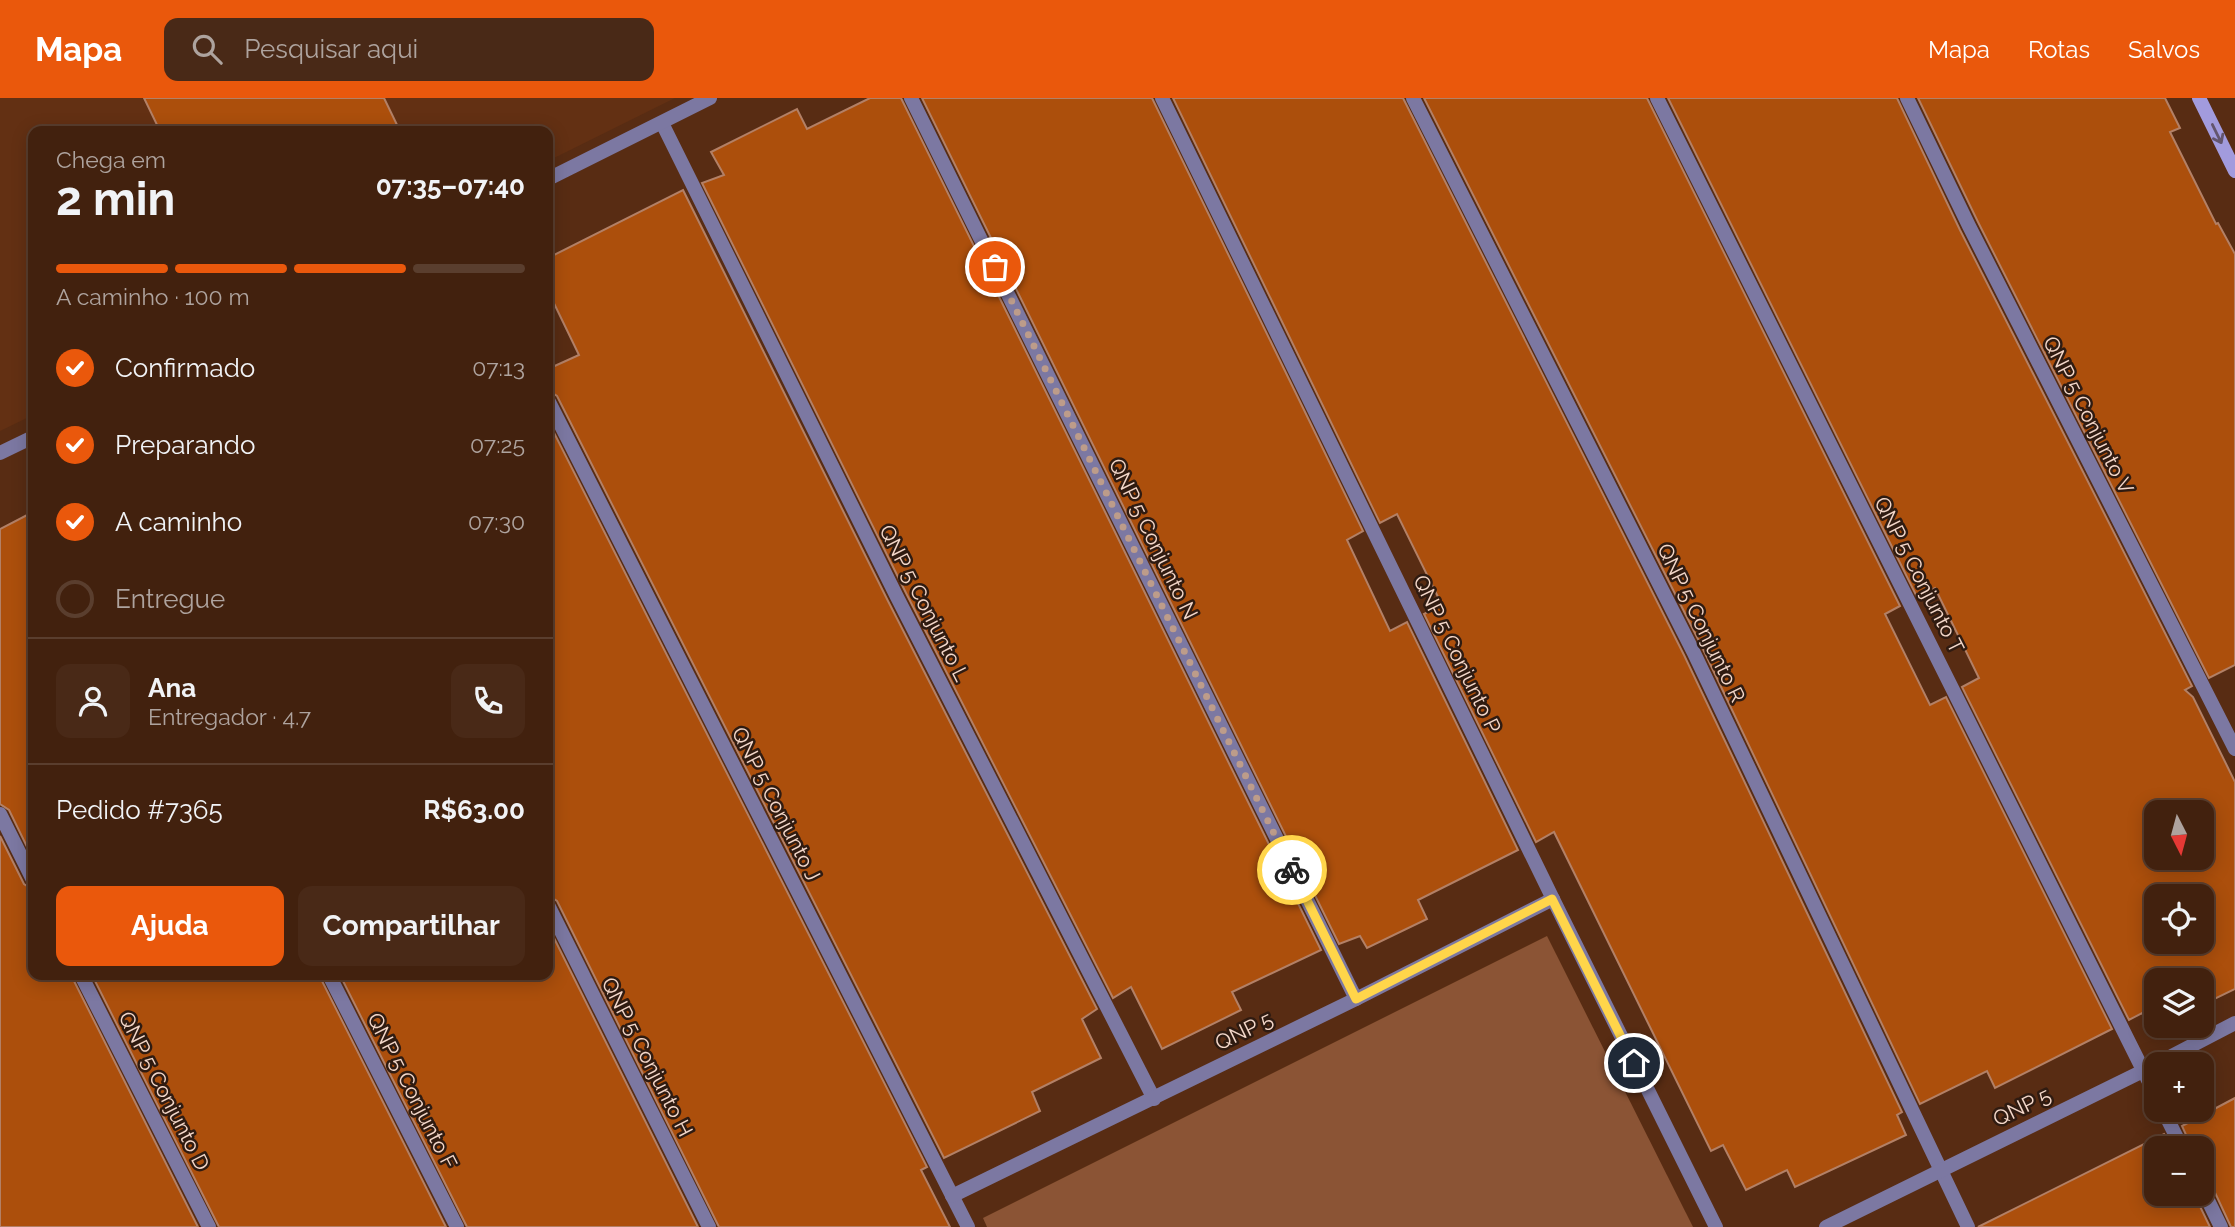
<!DOCTYPE html>
<html lang="pt">
<head>
<meta charset="utf-8">
<style>
  body { margin:0; font-family:Raleway,sans-serif; background:#492917; color:#f1f3f6; height:100vh; display:flex; flex-direction:column; font-size:26px; white-space:nowrap }
  * { box-sizing:border-box; margin:0 }
  p { font-size:23px; color:#aea39e }
  .icon { flex:none; width:38px; height:38px; fill:none; stroke:currentColor; stroke-width:2; stroke-linecap:round; stroke-linejoin:round }
  .map { position:relative; flex:1; overflow:hidden }
  .side { position:absolute; left:28px; top:28px; width:525px; height:854px; display:flex; flex-direction:column; background:#42210e; border-radius:14px; box-shadow:0 4px 18px #0003,0 0 0 2px #5a3e2e }
  .side>* { flex:none }
  .needle { width:46px; rotate:174deg }
  .tools { position:absolute; left:2144px; top:702px; display:grid; gap:14px }
  .tools a { display:grid; place-items:center; width:70px; height:70px; border-radius:14px; background:#42210e; box-shadow:0 4px 18px #0003,0 0 0 2px #5a3e2e; font-size:35px }
  .pin { position:absolute; display:grid; place-items:center; width:60px; height:60px; color:#fff; margin:-30px; border:4px solid #fff; border-radius:50%; box-shadow:0 2px 7px #0007 }
  .courier { position:absolute; display:grid; place-items:center; width:70px; height:70px; margin:-35px; border:5px solid #ffd54a; border-radius:50%; background:#fff; color:#222; box-shadow:0 2px 9px #0007 }
  .summary em { font-style:normal; font-weight:700 }
  .summary div { display:flex; flex-direction:column-reverse }
  .summary { display:flex; align-items:center; justify-content:space-between; height:119px; padding:0 28px }
  h1 { font-size:46px; font-weight:700; line-height:52px }
  .bar { display:grid; grid-template-columns:repeat(4,1fr); gap:10px 7px; align-content:center; height:84px; padding:0 28px }
  .bar i { height:9px; border-radius:5px; background:#5a3e2e }
  .bar .on { background:#ea580c }
  .bar p { grid-column:span 4 }
  .line { display:flex; align-items:center; gap:18px; padding:0 28px; border-top:2px solid #5a3e2e }
  .line div { flex:1 }
  .round { display:grid; place-items:center; flex:none; width:74px; height:74px; border-radius:14px; background:#492917 }
  ol { padding:0 28px; list-style:none }
  li { display:flex; align-items:center; gap:21px; height:77px }
  li p { margin-inline-start:auto }
  li .icon { padding:7px; border-radius:50%; background:#ea580c; color:#fff; stroke-width:4 }
  li:last-child { color:#aea39e }
  li i { width:38px; height:38px; border:4px solid #5a3e2e; border-radius:50% }
  .action { display:flex; gap:14px; margin-top:auto; padding:14px 28px }
  .action a { flex:1; height:80px; border-radius:14px; background:#ea580c; color:#fff; font-size:28px; font-weight:700; line-height:80px; text-align:center }
  .action a+a { background:#492917; color:#f1f3f6 }
  header { display:flex; align-items:center; gap:42px; box-sizing:border-box; height:98px; padding:0 35px; background:#ea580c; color:#fff }
  header strong { font-size:33px }
  nav { display:flex; gap:38px; margin-inline-start:auto; font-size:24px }
  .search { width:490px; height:63px; background:#492917; display:flex; align-items:center; gap:18px; box-sizing:border-box; padding:0 24px; border-radius:14px; color:#aea39e; font-size:26px }
  .map>svg:first-child { display:block }
  .built { fill:#633013 }
  .green { fill:#8b5435 }
  .building { fill:#ac4f0c; stroke:#b38066; stroke-width:2; fill-rule:evenodd }
  .lines { fill:none; stroke-linecap:round; stroke-linejoin:round }
  .minor { stroke:#7c78a2; stroke-width:14 }
  .secondary { stroke:#a29bdd; stroke-width:14 }
  .oneway { stroke:#63556d }
  .done { stroke:#bd9c8a; stroke-width:7; stroke-dasharray:0 12.6 }
  .route { stroke:#ffd54a; stroke-width:9 }
  .labels { text-anchor:middle; stroke-width:5; stroke-linejoin:round; paint-order:stroke }
  .street-label { font-size:21px; fill:#f4d8ca; stroke:#2f1b11 }
</style>
</head>
<body>
<header>
<strong>Mapa</strong>
<div class="search"><svg class="icon" aria-label="search" viewBox="0 0 24 24"><circle cx="10" cy="10" r="6"/><path d="M15 15l6 6"/></svg>Pesquisar aqui</div>
<nav><a>Mapa</a><a>Rotas</a><a>Salvos</a></nav>
</header>
<div class="map">
<svg width="2235" height="1129" viewBox="0 0 2235 1129">
  <rect width="100%" height="100%" fill="#582c13"/>
  <path class="built" d="M0,0h675l-127,63v-30h-515v284l-33,16z"/>
  <path class="green" d="M1547,838l146,291h-706l-4,-9z"/>
  <g class="building">
    <path d="M144,0h240l16,33h-240z"/>
    <path d="M870,0h31l420,852 -89,42 9,18 -79,39 -31,-62 -18,11 -207,-405 -204,-410 22,-8 -13,-23 86,-43 10,20z"/>
    <path d="M922,0h230l211,433 -16,9 43,91 17,-9 111,228 -100,50 9,19 -60,29 -7,-12 -21,8z"/>
    <path d="M1173,0h230l281,557 218,457 -5,3 9,20 -111,52 -8,-17 -41,20 -23,-45 -12,6 -157,-319 -18,10 -112,-228 18,-9 -45,-91 -17,9z"/>
    <path d="M1424,0h223l253,508 -15,8 45,91 16,-8 166,332 -117,59 -8,-17 -67,33 -218,-457z"/>
    <path d="M1668,0h229l63,132 232,456 -7,4 8,7 42,85v207l-33,16v-25h-46l1,46 -4,2 -2,-5 -3,2 -6,-12 -13,7 -167,-333 17,-9 -44,-90 -18,9zM2156,714h46v46h-46zM2156,798h46v46h-46z"/>
    <path d="M1918,0h247l15,30 -10,4 46,92 2,-1 17,31v411l-26,13 -231,-456z"/>
    <path d="M683,92l205,411 209,408 -15,10 19,39 -69,34 8,19 -96,47 -387,-762 -9,-6v-21l31,-14 -31,-64v-33z"/>
    <path d="M548,323l379,746 -6,3 29,57h-231l-162,-326 -9,-6z"/>
    <path d="M33,414v347l-24,-49 -9,-6v-275z"/>
    <path d="M0,738l24,48 9,6v85h38l127,252h-198z"/>
    <path d="M548,828l150,301h-231l-127,-252h208z"/>
    <path d="M92,877h227l127,252h-227z"/>
    <path d="M2235,1000v129h-4l-20,-43 -9,-5v-31h-10l-10,-22z"/>
    <path d="M2164,1036l7,14h-15v46h38l16,33h-232z"/>
  </g>
  <g class="lines">
    <g class="minor">
      <path d="M911,0l445,901"/>
      <path d="M1162,0l391,801 163,328"/>
      <path d="M1413,0l280,553 275,576"/>
      <path d="M1657,0l499,998"/>
      <path d="M1907,0l62,128 266,523"/>
      <path d="M662,25l235,474 257,502"/>
      <path d="M548,81l162,-81"/>
      <path d="M548,302l420,827"/>
      <path d="M0,355l33,-16"/>
      <path d="M0,716l33,66"/>
      <path d="M548,807l161,322"/>
      <path d="M81,877l128,252"/>
      <path d="M329,877l128,252"/>
      <path d="M2163,1012l19,38"/>
      <path d="M2202,1090l19,39"/>
      <path d="M952,1098l404,-197 197,-100"/>
      <path d="M1826,1129l317,-156 92,-48"/>
    </g>
    <path class="secondary" d="M2199,0l36,73"/>
  </g>
  <defs><path id="oneway-shaft" d="M-6 0H5M1.5-3L5.5 0L1.5 3" fill="none" stroke-width="1.6" stroke-linecap="round" stroke-linejoin="round" transform="scale(1.75)"/></defs>
  <use class="oneway" href="#oneway-shaft" transform="translate(2217 36) rotate(64)"/>
  <g class="lines">
    <path class="done" d="M995,169l297,603"/>
    <path class="route" d="M1292,772l64,129 196,-100 82,164"/>
  </g>
  <g class="labels">
    <g class="street-label">
      <text transform="translate(2088 317) rotate(63)" y="7">QNP 5 Conjunto V</text>
      <text transform="translate(1153 441) rotate(64)" y="7">QNP 5 Conjunto N</text>
      <text transform="translate(1919 477) rotate(63)" y="7">QNP 5 Conjunto T</text>
      <text transform="translate(924 505) rotate(63)" y="7">QNP 5 Conjunto L</text>
      <text transform="translate(1701 525) rotate(64)" y="7">QNP 5 Conjunto R</text>
      <text transform="translate(1457 556) rotate(64)" y="7">QNP 5 Conjunto P</text>
      <text transform="translate(776 706) rotate(63)" y="7">QNP 5 Conjunto J</text>
      <text transform="translate(1244 933) rotate(-26)" y="7">QNP 5</text>
      <text transform="translate(647 959) rotate(63)" y="7">QNP 5 Conjunto H</text>
      <text transform="translate(164 993) rotate(63)" y="7">QNP 5 Conjunto D</text>
      <text transform="translate(412 993) rotate(63)" y="7">QNP 5 Conjunto F</text>
      <text transform="translate(2022 1009) rotate(-26)" y="7">QNP 5</text>
    </g>
  </g>
</svg>
<div class="tools">
<a><svg class="needle" viewBox="-14 -14 28 28"><path d="M0-13l5 13h-10z" fill="#e53935"/><path d="M0 13l5-13h-10z" fill="#aea39e"/></svg></a>
<a><svg class="icon" aria-label="locate" viewBox="0 0 24 24"><circle cx="12" cy="12" r="6"/><path d="M12 2v4M12 18v4M2 12h4M18 12h4"/></svg></a>
<a><svg class="icon" aria-label="layers" viewBox="0 0 24 24"><path d="M12 4l9 5-9 5-9-5zM3 14l9 5 9-5"/></svg></a>
<a>+</a>
<a>−</a>
</div>
<div class="pin" style="left:995px;top:169px;background:#ea580c"><svg class="icon" aria-label="bag" viewBox="0 0 24 24"><path d="M5 8h14l-1 12H6zM9 8a3 3 0 0 1 6 0"/></svg></div>
<div class="pin" style="left:1634px;top:965px;background:#1f2937"><svg class="icon" aria-label="home" viewBox="0 0 24 24"><path d="M3 11l9-7 9 7M6 9v11h12V9"/></svg></div>
<div class="courier" style="left:1292px;top:772px"><svg class="icon" aria-label="bike" viewBox="0 0 24 24"><circle cx="6" cy="16" r="4"/><circle cx="18" cy="16" r="4"/><path d="M6 16l4-8h5l3 8M10 8l3 8H6M13 5h3"/></svg></div>
<section class="side">
<div class="summary"><div><h1>2 min</h1><p>Chega em</p></div><em>07:35–07:40</em></div>
<div class="bar"><i class="on"></i><i class="on"></i><i class="on"></i><i></i><p>A caminho · 100 m</p></div>
<ol>
<li><svg class="icon" aria-label="check" viewBox="0 0 24 24"><path d="M5 12l5 5 9-10"/></svg>Confirmado<p>07:13</p></li>
<li><svg class="icon" aria-label="check" viewBox="0 0 24 24"><path d="M5 12l5 5 9-10"/></svg>Preparando<p>07:25</p></li>
<li><svg class="icon" aria-label="check" viewBox="0 0 24 24"><path d="M5 12l5 5 9-10"/></svg>A caminho<p>07:30</p></li>
<li><i></i>Entregue</li>
</ol>
<div class="line" style="height:126px"><a class="round"><svg class="icon" aria-label="person" viewBox="0 0 24 24"><circle cx="12" cy="8" r="4"/><path d="M4 21q1-7 8-7t8 7"/></svg></a><div><b>Ana</b><p>Entregador · 4.7</p></div><a class="round"><svg class="icon" aria-label="phone" viewBox="0 0 24 24"><path d="M5 4h4l2 5-3 2q2 4 5 5l2-3 5 2v4C11 20 4 13 5 4z"/></svg></a></div>
<div class="line" style="height:91px"><div>Pedido #7365</div><b>R$63.00</b></div>
<div class="action"><a>Ajuda</a><a>Compartilhar</a></div>
</section>
</div>
</body>
</html>
